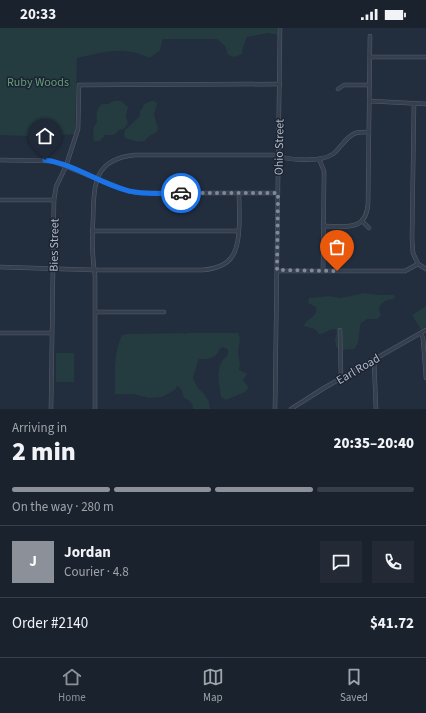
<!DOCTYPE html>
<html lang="en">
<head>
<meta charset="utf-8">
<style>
  body { margin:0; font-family:"Source Sans 3",sans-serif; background:#232a36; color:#f1f3f6; height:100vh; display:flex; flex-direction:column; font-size:15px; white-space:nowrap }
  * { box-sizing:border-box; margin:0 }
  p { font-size:13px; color:#9fa4aa }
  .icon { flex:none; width:22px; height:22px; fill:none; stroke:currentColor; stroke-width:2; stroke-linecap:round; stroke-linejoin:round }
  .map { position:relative; height:381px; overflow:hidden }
  .drawer { display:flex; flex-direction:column; background:#1a222e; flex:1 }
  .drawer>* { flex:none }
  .pin { position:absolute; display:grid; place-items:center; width:34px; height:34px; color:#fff; margin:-41px -17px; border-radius:50% 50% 50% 0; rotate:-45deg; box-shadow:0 0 4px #0007 }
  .pin .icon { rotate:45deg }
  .courier { position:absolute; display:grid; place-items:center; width:40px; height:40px; margin:-20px; border:3px solid #1a73e8; border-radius:50%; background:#fff; color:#222; box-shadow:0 1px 5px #0007 }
  .summary em { font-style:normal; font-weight:800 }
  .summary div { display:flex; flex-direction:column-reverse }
  .summary { display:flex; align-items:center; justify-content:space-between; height:68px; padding:0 12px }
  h1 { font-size:26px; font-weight:800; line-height:30px }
  .bar { display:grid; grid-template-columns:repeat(4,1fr); gap:6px 4px; align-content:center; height:48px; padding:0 12px }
  .bar i { height:5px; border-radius:3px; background:#383f4a }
  .bar .current { background:#8c9099 }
  .bar p { grid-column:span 4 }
  .line { display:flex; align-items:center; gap:10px; padding:0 12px; border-top:1px solid #383f4a }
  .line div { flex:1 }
  .round { display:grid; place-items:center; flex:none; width:42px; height:42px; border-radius:0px; background:#232a36 }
  .status { display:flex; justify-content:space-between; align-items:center; height:28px; padding:0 20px; background:#1a222e; direction:ltr }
  .status svg { height:11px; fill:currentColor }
  .tab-bar { display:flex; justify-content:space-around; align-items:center; height:56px; border-top:1px solid #383f4a; background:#1a222e; font-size:11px; color:#9fa4aa }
  .tab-bar a { display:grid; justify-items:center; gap:2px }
  .tab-bar .current { color:#8c9099 }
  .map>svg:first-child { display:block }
  .green { fill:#243b3f }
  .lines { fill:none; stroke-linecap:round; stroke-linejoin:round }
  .minor-casing { stroke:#545d6c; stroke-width:4.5 }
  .minor { stroke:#363f4e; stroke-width:3.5 }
  .done { stroke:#808998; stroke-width:4; stroke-dasharray:0 7.2 }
  .route { stroke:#1a73e8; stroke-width:5 }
  .labels { text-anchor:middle; stroke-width:3; stroke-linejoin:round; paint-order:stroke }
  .park-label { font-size:12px; fill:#689b76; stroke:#1b2433 }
  .street-label { font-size:12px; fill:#b2bac9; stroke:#1b2433 }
</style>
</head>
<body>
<div class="status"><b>20:33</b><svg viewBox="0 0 49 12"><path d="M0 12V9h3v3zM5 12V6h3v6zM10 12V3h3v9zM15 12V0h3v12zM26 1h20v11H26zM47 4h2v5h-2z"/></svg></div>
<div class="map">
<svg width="426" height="381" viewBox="0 0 426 381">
  <rect width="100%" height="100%" fill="#222d3e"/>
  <g class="green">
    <path d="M0,0h277l1,7 -10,-2 -21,4 -4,11 -1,6 -7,3 -7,-2 -3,-9 -8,-7h-54l-3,11 -10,8c-28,-13 -45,-6 -73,0l-2,76c-25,2 -50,3 -75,1z"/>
    <path d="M114,73h7l7,6 -2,10 2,6 -4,6 -5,1 -5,5h-9l-5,6h-6c-2,-7 -1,-14 3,-19 -1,-8 -1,-13 5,-18h6z"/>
    <path d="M151,73h3l3,2 -3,12 4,13 -1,4 -8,4 -4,5 -7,1 -13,-4 -1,-4 1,-4 15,-14v-5l2,-2 2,-5z"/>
    <path d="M364,265l16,2h14l1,2 -1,2c-8,1 -11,2 -15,9l2,7 -3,4h-11l-6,4c-3,9 0,19 -7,26l-12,1 -6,-3 -1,-7 2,-9 -2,-2c-6,0 -10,5 -16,5l-4,-5 -11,-3c2,-8 15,-9 12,-19l-8,-4 1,-5 20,-2 12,2z"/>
    <path d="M426,278v21l-5,3 -9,-15z"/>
    <path d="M182,305l3,1 2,-1h51l2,5 -2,15 2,10 -1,7 8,4 -4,6 6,8 -4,4 -19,8 -5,-3c-2,-15 -7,-31 7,-42v-5c-8,-7 -8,1 -12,5 -5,4 -11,5 -17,4l-1,2 -5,17 5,10 6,6 5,8 1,7h-17c0,-6 -4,-9 -9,-11l-3,-9 -4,-3 -2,4 -13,7 -13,1 -15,-4h-19c0,-19 -2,-41 7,-59l7,-1z"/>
    <rect x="56" y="325" width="18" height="29"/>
  </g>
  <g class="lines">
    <g class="minor-casing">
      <g id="minor">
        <path d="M370,29h56"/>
        <path d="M338,61l6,-4h25"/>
        <path d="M369,73l57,3"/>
        <path d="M414,75l-2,136 1,14 5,11"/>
        <path d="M319,131l5,12v8l-1,92"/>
        <path d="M0,132l52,1 76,30 12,2h138"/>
        <path d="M0,172h54"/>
        <path d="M363,194l6,6"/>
        <path d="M323,198c22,0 43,6 45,-22l2,-168"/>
        <path d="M92,203h146"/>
        <path d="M0,239l94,3h109c10,-1 21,-3 28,-12 11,-13 8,-47 8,-64"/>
        <path d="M277,243h128l13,-7 8,5"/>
        <path d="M95,284h69"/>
        <path d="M340,302l1,48"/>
        <path d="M0,305h52"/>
        <path d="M421,305l2,5 3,40"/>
        <path d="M374,331l2,50"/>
        <path d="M51,381l3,-209 2,-13 10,-21 12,-37 1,-44 201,-1"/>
        <path d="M95,381v-134c-3,-18 -3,-37 -2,-55 1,-35 0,-61 42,-65h139c14,5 46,8 59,-1 8,-6 13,-18 23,-21 4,-1 9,-1 13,-1"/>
        <path d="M275,381l5,-381"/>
        <path d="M291,381l33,-21 102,-58"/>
      </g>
    </g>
    <use href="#minor" class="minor"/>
  </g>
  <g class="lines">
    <path class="done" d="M181,165h97l-1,77 60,1"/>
    <path class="route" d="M45,132c30,4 55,24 84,31 16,4 35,2 52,2"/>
  </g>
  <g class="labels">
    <g class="park-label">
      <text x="38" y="58">Ruby Woods</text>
    </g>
    <g class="street-label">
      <text transform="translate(279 119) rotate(-89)" y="4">Ohio Street</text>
      <text transform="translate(54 217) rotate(-89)" y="4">Bies Street</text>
      <text transform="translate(358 341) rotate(-30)" y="4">Earl Road</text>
    </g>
  </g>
</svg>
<div class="pin" style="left:337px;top:243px;background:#ea580c"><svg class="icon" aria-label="bag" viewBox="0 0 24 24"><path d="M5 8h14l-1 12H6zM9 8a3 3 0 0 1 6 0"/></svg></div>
<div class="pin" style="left:45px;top:132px;background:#1f2937"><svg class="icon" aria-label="home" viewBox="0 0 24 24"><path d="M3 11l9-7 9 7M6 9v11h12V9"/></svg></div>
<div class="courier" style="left:181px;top:165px"><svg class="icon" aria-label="car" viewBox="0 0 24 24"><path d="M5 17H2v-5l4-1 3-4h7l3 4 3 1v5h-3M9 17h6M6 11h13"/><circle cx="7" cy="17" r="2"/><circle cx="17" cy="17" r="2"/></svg></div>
</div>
<section class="drawer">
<div class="summary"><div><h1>2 min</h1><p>Arriving in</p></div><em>20:35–20:40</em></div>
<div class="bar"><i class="current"></i><i class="current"></i><i class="current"></i><i></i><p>On the way · 280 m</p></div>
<div class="line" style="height:72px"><b class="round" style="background:#8c9099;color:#fff">J</b><div><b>Jordan</b><p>Courier · 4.8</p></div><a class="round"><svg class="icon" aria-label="chat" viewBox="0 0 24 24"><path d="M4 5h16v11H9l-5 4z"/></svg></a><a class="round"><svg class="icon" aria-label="phone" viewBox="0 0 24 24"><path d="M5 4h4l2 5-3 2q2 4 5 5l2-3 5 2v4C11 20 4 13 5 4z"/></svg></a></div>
<div class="line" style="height:52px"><div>Order #2140</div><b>$41.72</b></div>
</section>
<nav class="tab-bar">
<a class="current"><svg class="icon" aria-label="home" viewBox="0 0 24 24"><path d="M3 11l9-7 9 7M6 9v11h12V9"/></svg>Home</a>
<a><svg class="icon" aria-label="map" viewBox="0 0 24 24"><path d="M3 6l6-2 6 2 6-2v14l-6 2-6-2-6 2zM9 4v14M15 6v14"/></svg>Map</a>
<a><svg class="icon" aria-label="saved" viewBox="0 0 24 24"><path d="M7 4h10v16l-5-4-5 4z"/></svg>Saved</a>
</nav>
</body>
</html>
